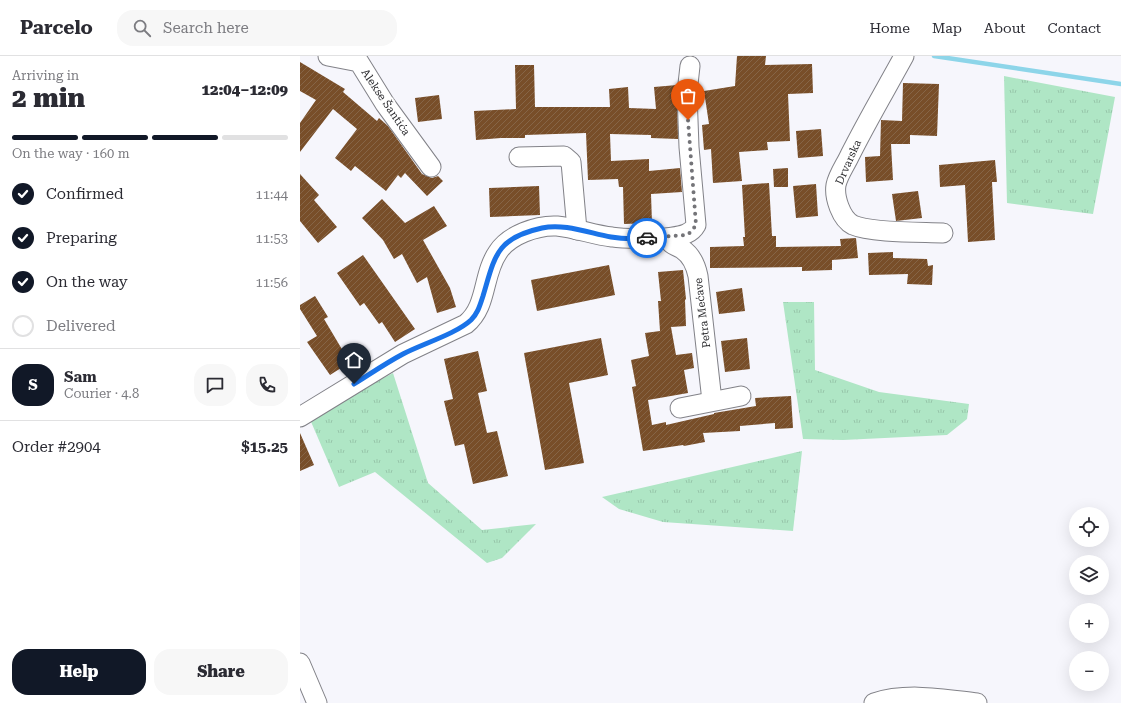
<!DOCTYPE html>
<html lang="en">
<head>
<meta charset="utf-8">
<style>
  body { margin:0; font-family:"Roboto Serif",serif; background:#f7f7f7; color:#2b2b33; height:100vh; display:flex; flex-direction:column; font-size:15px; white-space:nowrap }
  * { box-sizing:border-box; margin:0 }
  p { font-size:13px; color:#7c7c81 }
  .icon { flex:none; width:22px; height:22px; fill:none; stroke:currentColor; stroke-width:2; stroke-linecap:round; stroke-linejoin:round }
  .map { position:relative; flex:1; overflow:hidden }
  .drawer { display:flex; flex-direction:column; background:#fff; width:300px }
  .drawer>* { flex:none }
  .controls { position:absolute; left:769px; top:451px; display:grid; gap:8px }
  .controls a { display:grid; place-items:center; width:40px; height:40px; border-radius:50%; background:#fff; box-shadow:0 4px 16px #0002; font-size:20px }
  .pin { position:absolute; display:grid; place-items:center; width:34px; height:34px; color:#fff; margin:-41px -17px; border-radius:50% 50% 50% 0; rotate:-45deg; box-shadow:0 0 4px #0007 }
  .pin .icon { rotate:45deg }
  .courier { position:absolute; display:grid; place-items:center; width:40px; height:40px; margin:-20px; border:3px solid #1a73e8; border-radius:50%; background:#fff; color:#222; box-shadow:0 1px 5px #0007 }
  .summary em { font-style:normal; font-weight:800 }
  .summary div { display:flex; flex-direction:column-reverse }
  .summary { display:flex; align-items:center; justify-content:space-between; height:68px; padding:0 12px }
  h1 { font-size:26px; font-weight:800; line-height:30px }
  .bar { display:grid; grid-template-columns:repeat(4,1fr); gap:6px 4px; align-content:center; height:48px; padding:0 12px }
  .bar i { height:5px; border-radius:3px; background:#e1e1e2 }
  .bar .on { background:#111827 }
  .bar p { grid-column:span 4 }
  .line { display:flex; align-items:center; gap:10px; padding:0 12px; border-top:1px solid #e1e1e2 }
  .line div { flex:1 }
  .round { display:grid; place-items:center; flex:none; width:42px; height:42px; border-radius:16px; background:#f7f7f7 }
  ol { padding:0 12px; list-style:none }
  li { display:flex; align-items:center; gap:12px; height:44px }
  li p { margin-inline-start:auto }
  li .icon { padding:4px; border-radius:50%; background:#111827; color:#fff; stroke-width:4 }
  li:last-child { color:#7c7c81 }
  li i { width:22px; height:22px; border:2px solid #e1e1e2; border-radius:50% }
  .primary-button { display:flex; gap:8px; margin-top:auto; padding:8px 12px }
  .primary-button a { flex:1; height:46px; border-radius:16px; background:#111827; color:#fff; font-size:16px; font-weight:800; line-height:46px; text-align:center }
  .primary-button a+a { background:#f7f7f7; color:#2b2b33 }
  header { display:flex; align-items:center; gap:24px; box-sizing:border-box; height:56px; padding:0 20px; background:#fff; border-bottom:1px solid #e1e1e2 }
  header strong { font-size:19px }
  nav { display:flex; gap:22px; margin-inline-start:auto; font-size:14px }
  .search { width:280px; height:36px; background:#f7f7f7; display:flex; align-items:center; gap:10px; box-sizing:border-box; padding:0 14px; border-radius:16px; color:#7c7c81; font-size:15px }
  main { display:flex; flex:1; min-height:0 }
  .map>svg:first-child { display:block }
  .grass { fill:url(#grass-tufts) }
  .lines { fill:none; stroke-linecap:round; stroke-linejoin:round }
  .stream { stroke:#8dd5e9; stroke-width:4.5 }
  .building { fill:url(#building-hatch) }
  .minor-casing { stroke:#828288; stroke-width:21 }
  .minor { stroke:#fff; stroke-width:19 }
  .done { stroke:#747478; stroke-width:4; stroke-dasharray:0 7.2 }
  .route { stroke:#1a73e8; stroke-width:5 }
  .labels { text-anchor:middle; stroke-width:4; stroke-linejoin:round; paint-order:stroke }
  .street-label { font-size:11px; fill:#2e2e31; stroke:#fff }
</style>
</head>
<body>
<header>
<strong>Parcelo</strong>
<div class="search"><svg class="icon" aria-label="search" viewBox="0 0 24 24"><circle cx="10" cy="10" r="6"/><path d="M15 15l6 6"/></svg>Search here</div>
<nav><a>Home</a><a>Map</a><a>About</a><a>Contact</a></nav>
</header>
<main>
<section class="drawer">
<div class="summary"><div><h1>2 min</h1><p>Arriving in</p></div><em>12:04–12:09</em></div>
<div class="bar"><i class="on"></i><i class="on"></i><i class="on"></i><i></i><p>On the way · 160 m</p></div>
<ol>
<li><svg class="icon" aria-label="check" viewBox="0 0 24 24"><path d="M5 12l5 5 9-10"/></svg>Confirmed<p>11:44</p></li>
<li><svg class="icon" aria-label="check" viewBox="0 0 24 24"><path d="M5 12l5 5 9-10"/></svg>Preparing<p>11:53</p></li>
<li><svg class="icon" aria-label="check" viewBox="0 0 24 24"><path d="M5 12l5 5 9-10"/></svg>On the way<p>11:56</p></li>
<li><i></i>Delivered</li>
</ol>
<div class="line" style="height:72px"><b class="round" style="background:#111827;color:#fff">S</b><div><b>Sam</b><p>Courier · 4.8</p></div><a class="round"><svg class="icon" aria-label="chat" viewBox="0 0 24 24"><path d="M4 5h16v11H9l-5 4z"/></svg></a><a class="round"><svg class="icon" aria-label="phone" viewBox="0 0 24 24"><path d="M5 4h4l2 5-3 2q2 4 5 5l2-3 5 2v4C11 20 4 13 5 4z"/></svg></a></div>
<div class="line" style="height:52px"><div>Order #2904</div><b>$15.25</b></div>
<div class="primary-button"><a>Help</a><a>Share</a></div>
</section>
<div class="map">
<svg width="821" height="647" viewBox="0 0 821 647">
  <defs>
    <pattern id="grass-tufts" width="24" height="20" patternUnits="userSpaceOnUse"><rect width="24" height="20" fill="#afe6c5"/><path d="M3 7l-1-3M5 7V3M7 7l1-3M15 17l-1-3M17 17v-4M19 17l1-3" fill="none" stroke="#97c6aa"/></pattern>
    <pattern id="building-hatch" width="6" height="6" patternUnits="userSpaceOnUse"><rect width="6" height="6" fill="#784e29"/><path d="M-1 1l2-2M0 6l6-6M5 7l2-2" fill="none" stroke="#866547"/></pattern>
  </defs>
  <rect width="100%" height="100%" fill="#f6f6fc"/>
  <g class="grass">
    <path d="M704,20l111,21 -22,117 -86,-11z"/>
    <path d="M483,246h31l1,68 64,22 90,12 -2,15 -20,16 -104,5 -40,-1z"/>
    <path d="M93,317l35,110 54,47 54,-6 -34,34 -15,5 -112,-91 -36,15 -30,-70z"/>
    <path d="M502,395l-9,80 -130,-9 -44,-13 -17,-12z"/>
  </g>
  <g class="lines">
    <path class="stream" d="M634,0l187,28"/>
  </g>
  <g class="building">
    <path d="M437,0h29l-1,9 47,-1 1,29 -25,1 2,47 -23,1 1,8 -29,2 3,29 -29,2 -2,-34 -7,1 -2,-25 7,-1 -5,-33 31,-5z"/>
    <path d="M0,6l45,27 -2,3 34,29 2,-3 9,8 34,48 10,4 6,-2 5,5 -16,15 -22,-23 -4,5 -3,-3 -12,16 -31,-25 -4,5 -16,-13 22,-29 -24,-20 -33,43v-29l16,-23 -16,-9z"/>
    <path d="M215,9h19l1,42h75l-1,-18 19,-2 1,21 27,1 -2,-22 23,-2 1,54 -27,-1v-3l-41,-1 1,27 38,-2v12l31,-3 2,24 -31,2 1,29 -28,1 -1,-37h-4l-1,-8 -30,1 -2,-47 -61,2v3h-24l-25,2 -2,-29 42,-2z"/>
    <path d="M603,27l36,1 -2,52 -27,-1v9h-19l2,36 -27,2 -1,-25 15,-1 1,-36 21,1z"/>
    <path d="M139,39l3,24 -24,3 -3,-24z"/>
    <path d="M521,73l2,27 -25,2 -2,-27z"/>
    <path d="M695,104l2,22h-5l3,58 -27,2 -3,-57 -25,2 -1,-22z"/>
    <path d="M488,112v19h-14l-1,-18z"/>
    <path d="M0,118l19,21 -5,5 23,27 -19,16 -18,-22z"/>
    <path d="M469,127l3,53h4v11l65,-1 -1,-7 16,-1 2,20 -26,2v10l-30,1v-4l-92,1v-21l34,-1 -1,-9h2l-3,-52z"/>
    <path d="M516,128l2,32 -22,2 -3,-32z"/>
    <path d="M239,130l1,29 -50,2 -1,-29z"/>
    <path d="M618,135l4,27 -26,3 -4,-27z"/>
    <path d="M82,143l23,24 29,-17 13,20 -24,14 27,48 6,19 -19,6 -10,-36 -10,6 -15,-29 -8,5 -11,-19 -21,-22z"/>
    <path d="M593,196v6l34,1 1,7 5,-1 -1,20 -25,-1 1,-10 -39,1 -1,-22z"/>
    <path d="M63,199l52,74 -20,13 -13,-20 -3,2 -15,-21 -4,3 -23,-33z"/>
    <path d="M309,209l6,30 -78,16 -6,-31z"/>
    <path d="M383,214l3,29 -1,1 1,26 -15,1 5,28 16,-2 2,15 -10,2 4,23 -40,7 4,25 14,-3v3l48,-11v-1l42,-7 -1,-8 36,-2 2,32 -18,1v-6l-35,3v5l-37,2 2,9 -21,4 -1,-1 -40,6 -11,-64 4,-1 -5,-26 18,-4 -4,-23 15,-2 -2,-30h3l-3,-29z"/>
    <path d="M442,232l3,23 -26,3 -3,-22z"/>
    <path d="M15,240l13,21 -4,2 19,32 2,-1 7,11 -22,14 -23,-33 10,-6 -17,-27v-4z"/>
    <path d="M301,282l7,37 -39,8 15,80 -39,7 -21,-117z"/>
    <path d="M447,282l3,31 -25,3 -4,-31z"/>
    <path d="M178,295l9,40 -9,2 9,40 10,-2 11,45 -35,8 -9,-40 -9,2 -11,-45 9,-2 -9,-40z"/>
    <path d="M0,377l14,32 -14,6z"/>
  </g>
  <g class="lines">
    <g class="minor-casing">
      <g id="minor">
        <path d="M28,0l31,6 26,42 46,63"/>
        <path d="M604,0c-18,33 -37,65 -54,99 -4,9 -12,20 -14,30 -2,12 5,34 17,40 18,8 69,7 90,8"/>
        <path d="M219,101l45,-1 7,6 6,68"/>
        <path d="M367,182c11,-2 23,-2 29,-13l-7,-78 -2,-54 3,-27"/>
        <path d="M380,352l61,-12"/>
        <path d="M0,361l103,-63 63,-30c22,-18 16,-49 32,-72 11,-17 39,-27 59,-26 19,2 37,9 55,11 18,3 36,1 55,1 4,7 8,7 15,11 9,6 14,17 16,27l14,125"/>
        <path d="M0,607l17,40"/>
        <path d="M574,647c33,-11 69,-4 103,0"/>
      </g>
    </g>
    <use href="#minor" class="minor"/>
  </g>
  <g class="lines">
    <path class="done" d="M347,182l39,-3 5,-3 5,-7 -8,-105"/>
    <path class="route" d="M54,328c16,-10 32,-21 49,-30 19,-10 53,-20 68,-34 7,-7 9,-15 12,-24 12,-40 13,-58 59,-68 22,-5 47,5 69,9 12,2 24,2 36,1"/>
  </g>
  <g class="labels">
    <g class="street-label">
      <text transform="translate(86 46) rotate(56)" y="4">Alekse Šantića</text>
      <text transform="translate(548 106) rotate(-66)" y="4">Drvarska</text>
      <text transform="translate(402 257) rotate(-97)" y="4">Petra Mećave</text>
    </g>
  </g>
</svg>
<div class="controls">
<a><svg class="icon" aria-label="locate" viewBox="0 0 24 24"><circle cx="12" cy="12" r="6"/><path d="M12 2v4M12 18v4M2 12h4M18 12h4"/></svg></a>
<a><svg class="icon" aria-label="layers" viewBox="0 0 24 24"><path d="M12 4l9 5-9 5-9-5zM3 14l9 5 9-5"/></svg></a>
<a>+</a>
<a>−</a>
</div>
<div class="pin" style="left:388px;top:64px;background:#ea580c"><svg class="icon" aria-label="bag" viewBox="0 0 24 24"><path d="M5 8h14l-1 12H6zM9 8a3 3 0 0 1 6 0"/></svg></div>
<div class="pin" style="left:54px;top:328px;background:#1f2937"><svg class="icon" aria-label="home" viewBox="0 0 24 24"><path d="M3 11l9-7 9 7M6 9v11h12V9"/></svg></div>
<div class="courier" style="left:347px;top:182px"><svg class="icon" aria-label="car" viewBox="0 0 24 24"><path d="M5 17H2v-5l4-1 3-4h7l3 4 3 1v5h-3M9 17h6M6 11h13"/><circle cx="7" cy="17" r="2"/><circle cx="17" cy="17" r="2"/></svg></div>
</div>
</main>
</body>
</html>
